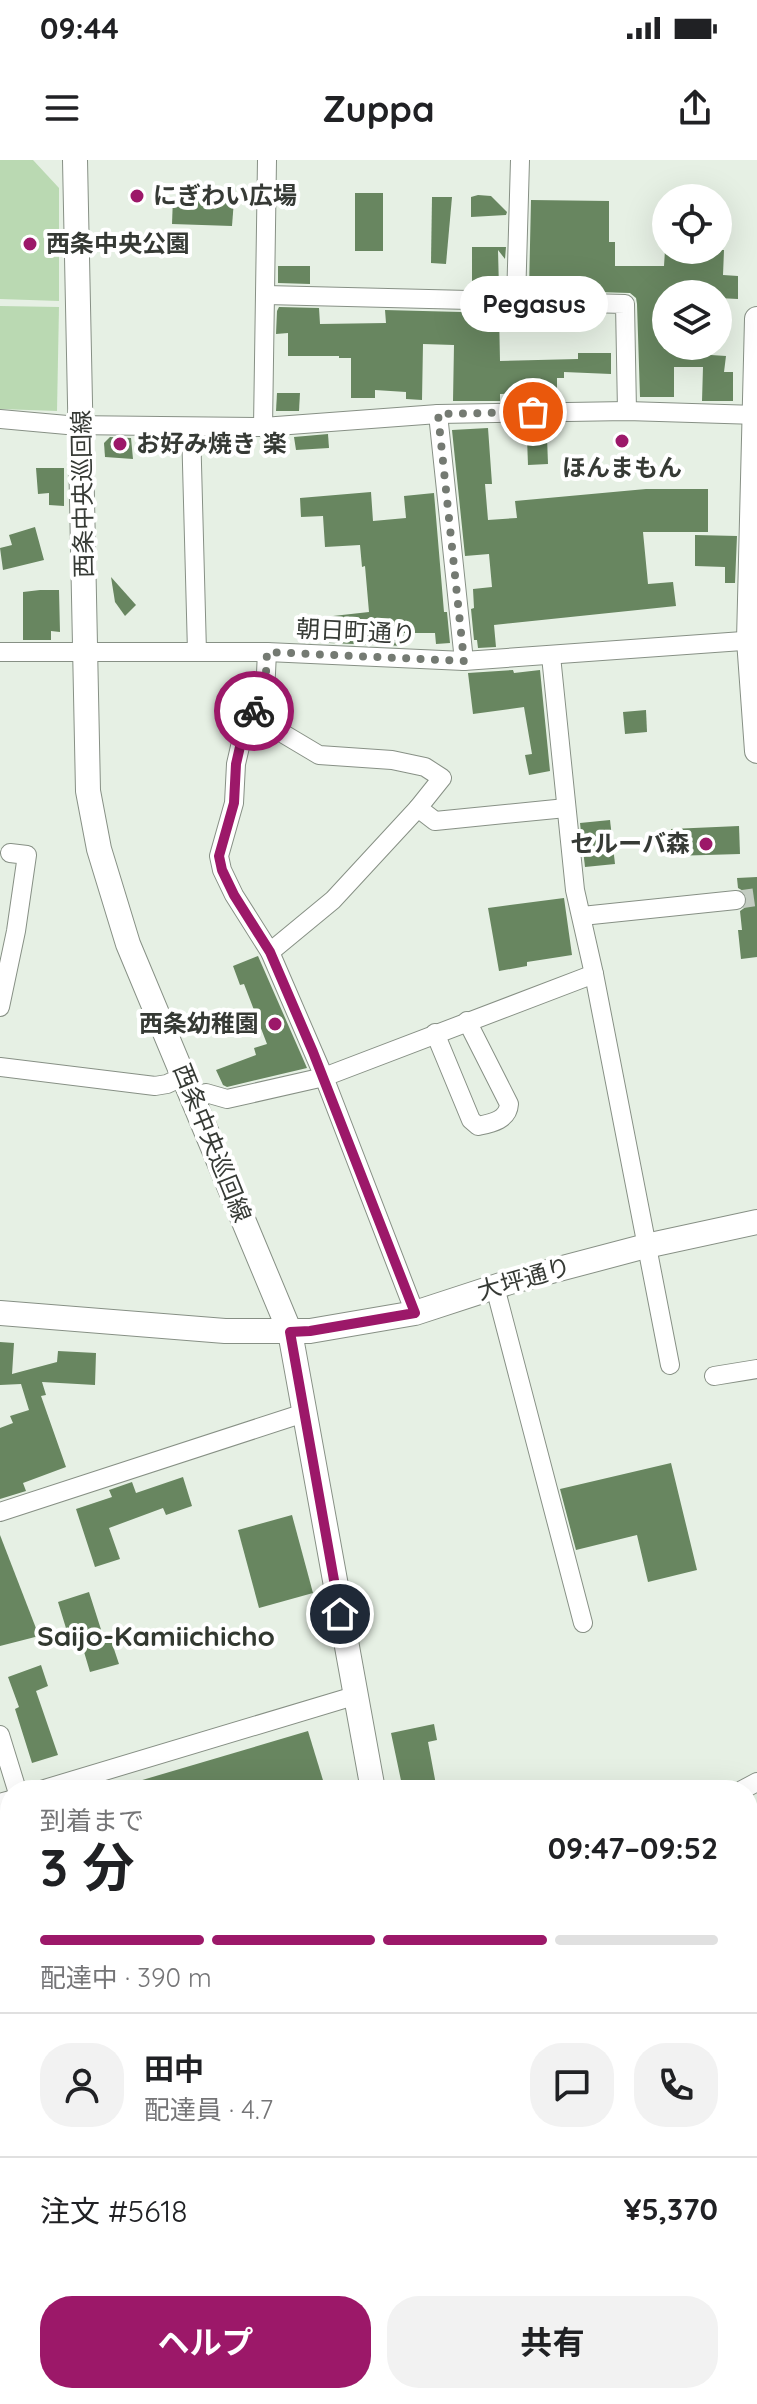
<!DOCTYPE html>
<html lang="ja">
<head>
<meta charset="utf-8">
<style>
  body { margin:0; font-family:Quicksand,"Noto Sans JP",sans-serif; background:#f2f2f2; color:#202124; height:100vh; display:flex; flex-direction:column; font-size:30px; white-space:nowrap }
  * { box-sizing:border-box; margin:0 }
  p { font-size:26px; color:#757577 }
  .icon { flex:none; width:44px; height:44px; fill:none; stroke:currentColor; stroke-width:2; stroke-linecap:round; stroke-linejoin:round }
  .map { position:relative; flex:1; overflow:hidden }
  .side { position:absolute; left:0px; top:1620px; width:758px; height:624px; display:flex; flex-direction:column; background:#fff; border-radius:32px 32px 0 0; box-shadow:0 8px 32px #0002 }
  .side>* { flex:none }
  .controls { position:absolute; left:652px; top:24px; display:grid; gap:16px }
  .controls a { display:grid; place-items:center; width:80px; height:80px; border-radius:50%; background:#fff; box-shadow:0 8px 32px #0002; font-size:40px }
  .pin { position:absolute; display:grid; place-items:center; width:68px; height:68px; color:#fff; margin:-34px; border:4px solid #fff; border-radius:50%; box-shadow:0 2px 8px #0007 }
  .courier { position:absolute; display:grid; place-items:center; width:80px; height:80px; margin:-40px; border:6px solid #9c1869; border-radius:50%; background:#fff; color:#222; box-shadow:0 2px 10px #0007 }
  .bubble { position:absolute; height:56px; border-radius:28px; background:#fff; box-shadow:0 8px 32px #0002; font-size:26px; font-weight:700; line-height:56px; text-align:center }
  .headline em { font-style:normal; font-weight:700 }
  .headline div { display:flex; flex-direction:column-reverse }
  .headline { display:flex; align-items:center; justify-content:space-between; height:136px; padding:0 40px }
  h1 { font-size:52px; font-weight:700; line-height:60px }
  .bar { display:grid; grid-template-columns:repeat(4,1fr); gap:12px 8px; align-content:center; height:96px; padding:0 40px }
  .bar i { height:10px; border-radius:6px; background:#e0e0e0 }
  .bar .on { background:#9c1869 }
  .bar p { grid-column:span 4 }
  .line { display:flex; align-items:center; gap:20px; padding:0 40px; border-top:2px solid #e0e0e0 }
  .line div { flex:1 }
  .round { display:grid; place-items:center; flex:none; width:84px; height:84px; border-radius:32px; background:#f2f2f2 }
  .cta { display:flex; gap:16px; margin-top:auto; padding:16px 40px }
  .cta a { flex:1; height:92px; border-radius:32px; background:#9c1869; color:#fff; font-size:32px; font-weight:700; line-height:92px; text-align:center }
  .cta a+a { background:#f2f2f2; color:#202124 }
  .status { display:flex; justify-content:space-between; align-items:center; height:56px; padding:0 40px; background:#fff; direction:ltr }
  .status svg { height:22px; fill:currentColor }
  header { display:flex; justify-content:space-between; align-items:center; height:104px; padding:0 40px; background:#fff; font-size:36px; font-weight:700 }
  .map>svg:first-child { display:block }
  .green { fill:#bad9b2 }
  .building { fill:#688660 }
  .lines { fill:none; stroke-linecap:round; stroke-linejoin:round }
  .minor-tunnel { stroke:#c3ccc1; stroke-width:18; stroke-dasharray:18 9; stroke-linecap:butt }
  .minor-casing { stroke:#879085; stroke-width:20 }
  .tertiary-casing { stroke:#879085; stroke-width:26 }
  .minor { stroke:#fff; stroke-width:18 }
  .tertiary { stroke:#fff; stroke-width:24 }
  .done { stroke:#747a72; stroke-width:8; stroke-dasharray:0 14.4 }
  .route { stroke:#9c1869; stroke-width:10 }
  .poi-dot { fill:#9c1869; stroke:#fff; stroke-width:3 }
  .labels { text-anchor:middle; stroke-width:8; stroke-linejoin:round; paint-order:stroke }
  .poi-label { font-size:24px; font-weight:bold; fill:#363a35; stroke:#fff; text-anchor:start }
  .street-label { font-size:24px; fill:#363a35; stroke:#fff }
  .quarter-label { font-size:28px; font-weight:bold; fill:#323930; stroke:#fff }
</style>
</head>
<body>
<div class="status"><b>09:44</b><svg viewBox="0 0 49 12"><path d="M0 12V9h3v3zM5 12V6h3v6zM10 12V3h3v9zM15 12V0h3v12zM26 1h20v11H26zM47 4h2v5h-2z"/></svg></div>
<header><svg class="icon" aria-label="menu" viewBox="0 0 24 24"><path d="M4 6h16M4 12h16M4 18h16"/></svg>Zuppa<svg class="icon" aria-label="share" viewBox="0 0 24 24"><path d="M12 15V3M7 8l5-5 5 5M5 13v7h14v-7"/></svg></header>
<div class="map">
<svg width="757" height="2244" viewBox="0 0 757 2244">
  <rect width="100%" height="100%" fill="#e6f0e4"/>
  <g class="green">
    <path d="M0,0h33l26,28v113l-59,-2z"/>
    <path d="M0,146l59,1 -2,104 -57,-2z"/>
  </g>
  <g class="building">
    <rect x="355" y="33" width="28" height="58"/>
    <path d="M478,35l13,1 16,16 -1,3 -35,2v-20z"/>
    <path d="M173,37l61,3 -2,26 -60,-2z"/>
    <path d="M432,37h20l-6,67 -15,-1z"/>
    <path d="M531,40l78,1v41h6v24h49l1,-16h59l-1,25 15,1v23l-20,-1v-4h-52l-1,36 1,16h44l1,9 15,1 -2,16h9v29h-31l1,-34h-29v30h-34l-3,-93 -1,-6 -6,-5 -101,-3z"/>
    <path d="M472,87h34l-1,12 -7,-9 1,39 -27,-1z"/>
    <path d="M278,106h32v18l-32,-1z"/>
    <path d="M279,147l40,1 1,16 66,-1 -1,-13 114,3 1,48 78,-2v-6h33v21l-47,-2v6h-7v15l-57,1v7h-47l1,-56 -31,-1 -1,56 -16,-1v-7l-31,-2v8h-24v-40h-12v-2h-51v-23l-12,1 1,-23z"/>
    <path d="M277,233h23l-1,18h-23z"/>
    <path d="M488,268l4,56h-7l3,36 29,-2 -2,-17 131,-12h62v43h-65l5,52 25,-2 3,24 -182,19 2,22 -18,1 -1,-8h-3l-3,-31 3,-1 -1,-19 19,-2 -3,-33 -24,2 -13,-126z"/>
    <path d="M328,274l1,14 -33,2 -2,-13z"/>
    <path d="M110,277l21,1 2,21 -28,-2 -1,-14z"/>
    <path d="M547,277l1,27 -20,1 -1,-27z"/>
    <path d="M36,308h28v38l-15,-1v-12l-11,1z"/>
    <path d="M371,332l2,29 33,-3 -2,-22 30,-3 10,119h3l3,31 -14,1 -1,-11h-32l1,13 -75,-3 -5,-26 45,-5 -4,-46 -3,1 -2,-22 -35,2 -2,-31 -22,1 -1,-19z"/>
    <path d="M35,367l9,33 -41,10 -3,-22 12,-3 -3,-10z"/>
    <path d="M695,375l42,1 -2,47h-10v-16l-30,-1z"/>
    <path d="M111,417l25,28 -11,11 -10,-14z"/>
    <path d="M40,430h19l1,42 -9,-1v9h-28v-48z"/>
    <path d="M513,510l1,3 26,-3 10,101 -21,4 -4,-20 7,-1 -8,-47 -51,7 -5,-41z"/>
    <path d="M646,550l1,22 -22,2 -2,-22z"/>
    <path d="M610,660l5,44 -30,3 -5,-44z"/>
    <path d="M739,666l1,28 -68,2 -1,-27z"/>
    <path d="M757,717v80l-16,2 -3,-29h4l-2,-19 7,-5 1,-6 -3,-8 -7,-4 -1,-10z"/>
    <path d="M564,738l8,57 -45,7v4l-28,5 -11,-63z"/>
    <path d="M258,796l49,112 -80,19 -4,-2 -7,-15 40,-15 -2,-7 13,-4 -23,-60 -4,1 -7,-19z"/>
    <path d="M0,1182l14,1 -2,31 45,-12 1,-11 38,2 -1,32 -53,-3 4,13 -5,1 25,71 -43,16 3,8 -26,8v-71l13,-5 -3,-7 19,-6 -8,-26 -21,1z"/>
    <path d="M671,1303l26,107 -49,12 -11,-47 -61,15 -16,-61z"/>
    <path d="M183,1317l9,29 -26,9 -3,-7 -54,20 11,31 -25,8 -19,-58 36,-12 -3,-7 23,-8 4,11z"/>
    <path d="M292,1355l21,78 -54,15 -21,-78z"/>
    <path d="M0,1375l39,101 -39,10z"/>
    <path d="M89,1432l16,50 6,-2 8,24 -29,8 -11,-37 -10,3 -11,-36z"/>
    <path d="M41,1505l7,21 -12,5 22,64 -26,8 -17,-54 4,-2 -11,-30z"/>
    <path d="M434,1564l3,16 -9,2 9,48h-34l-12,-57z"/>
    <path d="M308,1571l18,59h-204v-4z"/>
  </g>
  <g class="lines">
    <path class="minor-tunnel" d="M736,740l21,-3"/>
    <g class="minor-casing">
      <g id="minor">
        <path d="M266,135l359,9 2,107"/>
        <path d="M516,141l4,-141"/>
        <path d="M438,254l26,247"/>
        <path d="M0,259l67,6 196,2 175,-13 189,-3 130,4"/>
        <path d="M191,267l6,225"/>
        <path d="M263,267l4,-267"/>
        <path d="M0,492h267l197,9 293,-21"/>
        <path d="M267,492l-2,42 -20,31 -9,39 -2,39 -15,53 3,14 12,25 36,57 54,125 91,236"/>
        <path d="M551,496l24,234 19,84 76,391"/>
        <path d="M245,565l32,5 42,25 73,5 33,7 17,11 -24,30"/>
        <path d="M582,756l154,-16"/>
        <path d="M270,792l63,-52 85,-92 17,13 131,-13"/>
        <path d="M0,847l16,-76 11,-76 -17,-2"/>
        <path d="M435,873l36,87 7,6c14,-3 30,-6 31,-22l-42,-83"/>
        <path d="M0,907l155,19 12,-2 17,-8"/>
        <path d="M192,936l14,-3 21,6 97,-22 270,-103"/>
        <path d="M495,1127l88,336"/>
        <path d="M714,1216l43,-7"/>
        <path d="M0,1352l304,-99"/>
        <path d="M0,1575l17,55"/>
        <path d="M41,1630l313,-94"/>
        <path d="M742,1630l15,-8"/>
        <path d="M0,1643l10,-3"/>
        <path d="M0,2103l10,-3"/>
        <path d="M0,2151l10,-3"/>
        <path d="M373,2234l29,10"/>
        <path d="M347,2244l3,-10"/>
      </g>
    </g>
    <g class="tertiary-casing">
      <g id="tertiary">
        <path d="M75,0l13,631 11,58 29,95 162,388 83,458"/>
        <path d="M757,159l-8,321 8,111"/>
        <path d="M0,1153l225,18h85l105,-18 95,-31 136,-36 111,-24"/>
        <path d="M748,1847h9"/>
        <path d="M0,1984l10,3"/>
        <path d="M480,2234l2,10"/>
        <path d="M726,2234l29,10"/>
      </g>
    </g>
    <use href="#minor" class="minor"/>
    <use href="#tertiary" class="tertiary"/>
  </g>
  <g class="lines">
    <path class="done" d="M254,551l11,-17 2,-42 197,9 -26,-247 95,-2"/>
    <path class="route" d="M254,551l-9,14 -9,39 -2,39 -15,53 3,14 12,25 36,57 43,100 102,261 -105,18 -20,1 50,282"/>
  </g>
  <g class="poi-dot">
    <circle cx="137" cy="36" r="8"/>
    <circle cx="30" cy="84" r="8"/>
    <circle cx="622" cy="281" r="8"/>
    <circle cx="120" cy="284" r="8"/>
    <circle cx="706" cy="684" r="8"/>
    <circle cx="275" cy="864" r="8"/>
  </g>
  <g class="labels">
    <g class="poi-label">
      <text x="153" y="44">にぎわい広場</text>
      <text x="46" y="92">西条中央公園</text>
      <text x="136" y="292">お好み焼き 楽</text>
      <text x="622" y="316" text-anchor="middle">ほんまもん</text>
      <text x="690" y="692" text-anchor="end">セルーバ森</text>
      <text x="259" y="872" text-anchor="end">西条幼稚園</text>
    </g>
    <g class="street-label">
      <text transform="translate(83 334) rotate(-91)" y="8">西条中央巡回線</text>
      <text transform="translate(356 472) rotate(3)" y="8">朝日町通り</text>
      <text transform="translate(212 983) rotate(68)" y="8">西条中央巡回線</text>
      <text transform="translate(524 1119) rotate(-16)" y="8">大坪通り</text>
    </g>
    <g class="quarter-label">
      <text x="156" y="1486">Saijo-Kamiichicho</text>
    </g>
  </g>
</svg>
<div class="controls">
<a><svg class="icon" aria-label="locate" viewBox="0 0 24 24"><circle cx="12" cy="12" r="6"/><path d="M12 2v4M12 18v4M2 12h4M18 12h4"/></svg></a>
<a><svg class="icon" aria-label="layers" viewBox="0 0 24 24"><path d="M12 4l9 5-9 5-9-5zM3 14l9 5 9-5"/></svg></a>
</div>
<div class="pin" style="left:533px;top:252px;background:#ea580c"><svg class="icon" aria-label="bag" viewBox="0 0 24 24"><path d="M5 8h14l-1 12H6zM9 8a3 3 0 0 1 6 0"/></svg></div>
<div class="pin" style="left:340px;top:1454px;background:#1f2937"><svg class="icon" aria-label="home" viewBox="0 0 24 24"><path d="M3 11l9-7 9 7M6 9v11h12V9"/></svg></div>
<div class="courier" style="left:254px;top:551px"><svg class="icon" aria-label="bike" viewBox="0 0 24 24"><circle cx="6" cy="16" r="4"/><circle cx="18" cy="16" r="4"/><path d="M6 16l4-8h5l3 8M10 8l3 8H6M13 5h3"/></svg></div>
<div class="bubble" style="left:460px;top:116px;width:148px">Pegasus</div>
<section class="side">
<div class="headline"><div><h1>3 分</h1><p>到着まで</p></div><em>09:47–09:52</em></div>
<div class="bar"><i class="on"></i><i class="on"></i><i class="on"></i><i></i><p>配達中 · 390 m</p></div>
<div class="line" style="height:144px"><a class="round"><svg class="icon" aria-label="person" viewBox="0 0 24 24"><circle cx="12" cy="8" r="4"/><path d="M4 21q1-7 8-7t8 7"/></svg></a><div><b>田中</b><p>配達員 · 4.7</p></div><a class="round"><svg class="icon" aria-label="chat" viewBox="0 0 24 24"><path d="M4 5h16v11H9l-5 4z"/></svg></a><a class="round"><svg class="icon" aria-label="phone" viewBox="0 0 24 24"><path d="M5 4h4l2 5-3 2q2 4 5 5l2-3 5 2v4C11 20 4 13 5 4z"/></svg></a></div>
<div class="line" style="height:104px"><div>注文 #5618</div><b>¥5,370</b></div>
<div class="cta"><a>ヘルプ</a><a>共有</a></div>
</section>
</div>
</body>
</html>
